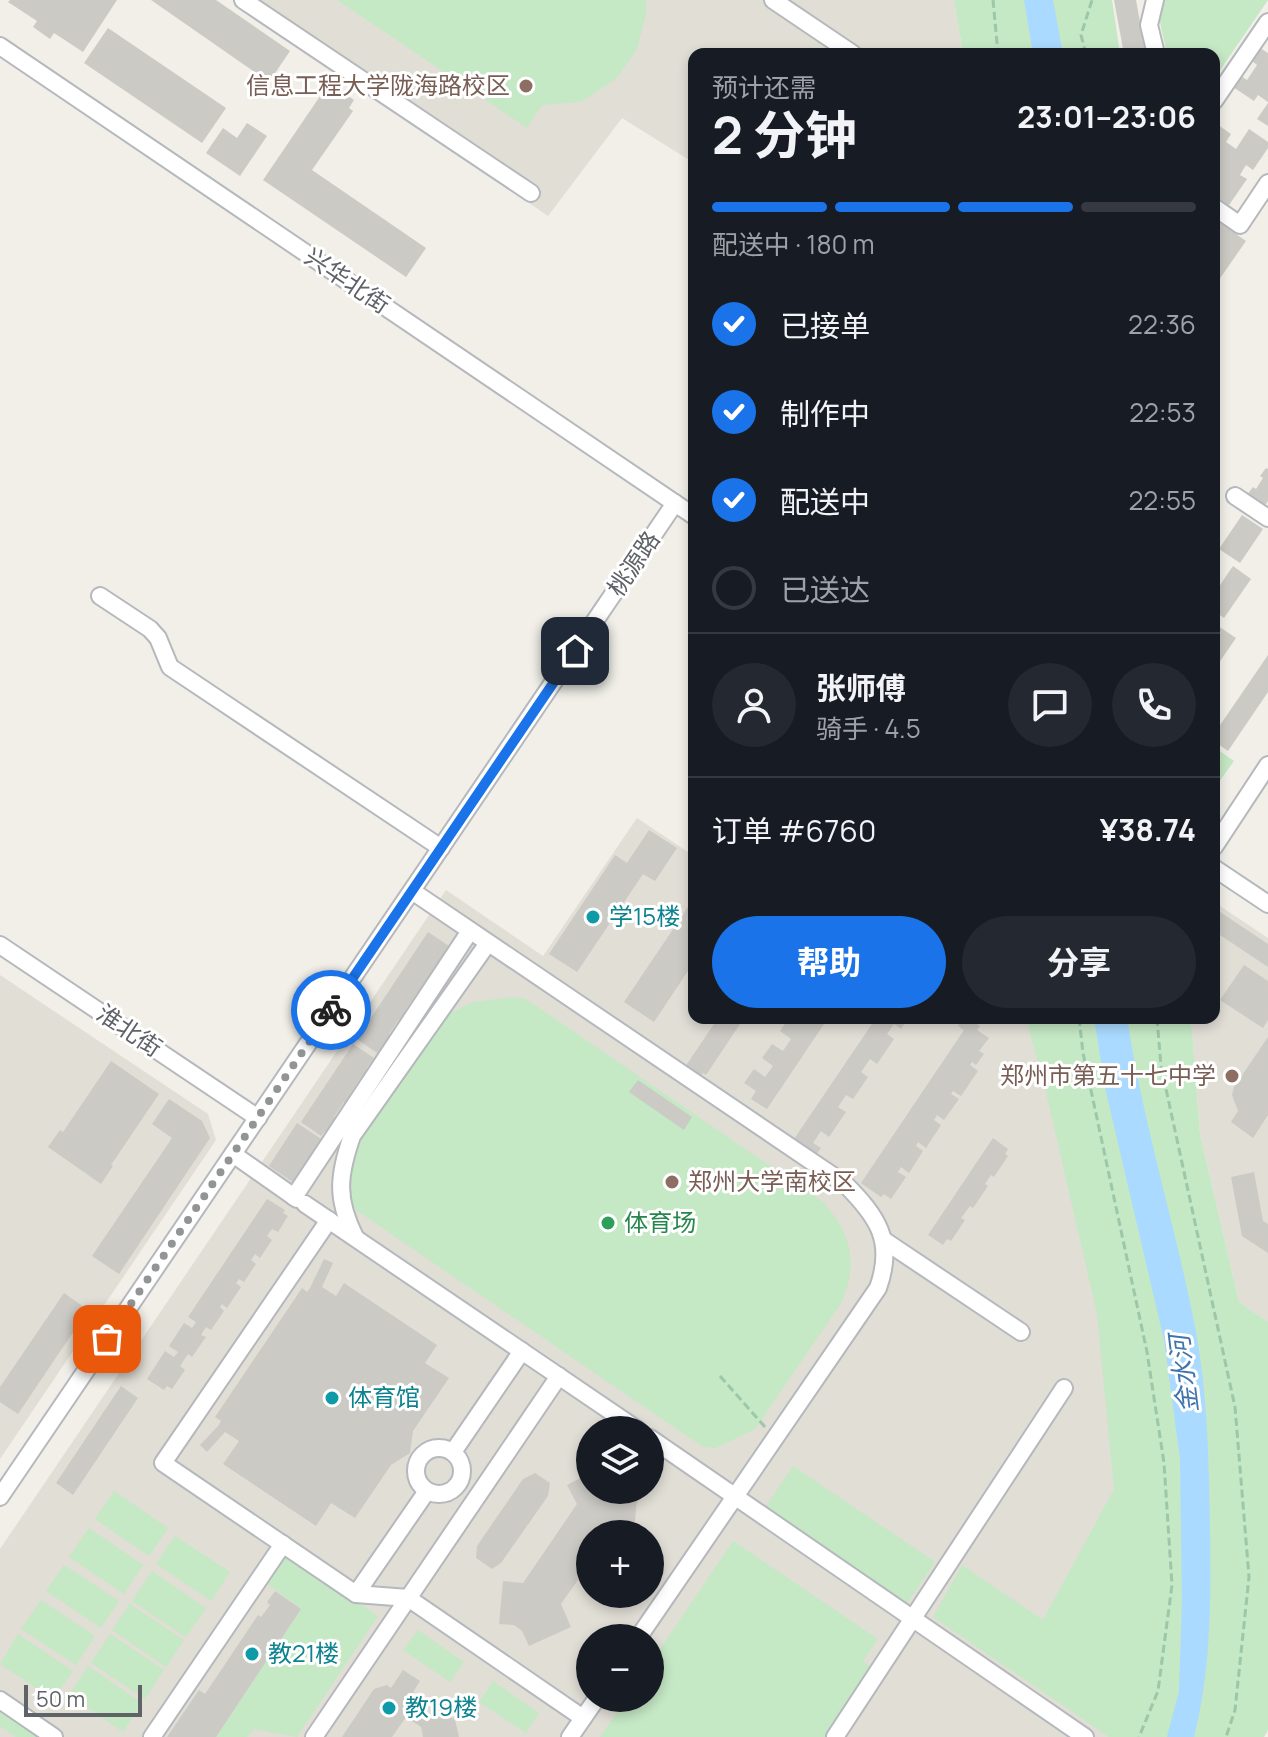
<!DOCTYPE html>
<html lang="zh">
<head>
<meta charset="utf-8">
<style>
  body { margin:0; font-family:Manrope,"Noto Sans SC",sans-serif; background:#242831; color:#f1f3f6; height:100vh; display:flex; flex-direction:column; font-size:30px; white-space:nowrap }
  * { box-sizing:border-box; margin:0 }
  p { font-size:26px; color:#9ea1a6 }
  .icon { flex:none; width:44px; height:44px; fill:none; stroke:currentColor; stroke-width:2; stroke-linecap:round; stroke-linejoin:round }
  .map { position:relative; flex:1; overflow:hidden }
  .drawer { position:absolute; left:688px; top:48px; width:532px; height:976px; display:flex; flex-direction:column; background:#171b24; border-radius:16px; box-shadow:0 4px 12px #0003 }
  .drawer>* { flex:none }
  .fabs { position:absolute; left:576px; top:1416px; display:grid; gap:16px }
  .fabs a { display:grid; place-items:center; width:88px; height:88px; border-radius:50%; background:#171b24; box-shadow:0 4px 12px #0003; font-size:40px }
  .scale { position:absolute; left:24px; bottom:20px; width:118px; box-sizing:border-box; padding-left:8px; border:4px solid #5f6368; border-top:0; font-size:22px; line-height:28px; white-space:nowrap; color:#5f6368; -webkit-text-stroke:6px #fff; paint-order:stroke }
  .pin { position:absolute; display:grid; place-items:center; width:68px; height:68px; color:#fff; margin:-34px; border-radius:16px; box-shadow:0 4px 12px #0006 }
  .courier { position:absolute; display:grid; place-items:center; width:80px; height:80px; margin:-40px; border:6px solid #1a73e8; border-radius:50%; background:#fff; color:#222; box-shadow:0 2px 10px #0007 }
  .head em { font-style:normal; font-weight:700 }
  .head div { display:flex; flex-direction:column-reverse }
  .head { display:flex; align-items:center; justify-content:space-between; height:136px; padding:0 24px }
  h1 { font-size:52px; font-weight:700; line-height:60px }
  .bar { display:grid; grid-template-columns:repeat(4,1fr); gap:12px 8px; align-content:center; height:96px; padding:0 24px }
  .bar i { height:10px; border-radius:6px; background:#363941 }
  .bar .current { background:#1a73e8 }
  .bar p { grid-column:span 4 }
  .line { display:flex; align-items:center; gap:20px; padding:0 24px; border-top:2px solid #363941 }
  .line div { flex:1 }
  .round { display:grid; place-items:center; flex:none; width:84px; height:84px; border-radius:42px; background:#242831 }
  ol { padding:0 24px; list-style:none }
  li { display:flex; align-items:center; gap:24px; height:88px }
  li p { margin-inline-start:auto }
  li .icon { padding:8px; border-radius:50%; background:#1a73e8; color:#fff; stroke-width:4 }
  li:last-child { color:#9ea1a6 }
  li i { width:44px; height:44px; border:4px solid #363941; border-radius:50% }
  .primary-button { display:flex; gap:16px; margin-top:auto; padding:16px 24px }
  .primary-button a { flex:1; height:92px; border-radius:48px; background:#1a73e8; color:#fff; font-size:32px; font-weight:700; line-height:92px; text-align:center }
  .primary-button a+a { background:#242831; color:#f1f3f6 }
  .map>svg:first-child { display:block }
  .education { fill:#e1ded6; fill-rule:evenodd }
  .green { fill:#c5e8c5 }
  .water { fill:#aadaff }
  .building { fill:#cccac5 }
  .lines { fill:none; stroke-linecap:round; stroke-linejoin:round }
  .minor-casing { stroke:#b5b8bc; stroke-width:20 }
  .path { stroke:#9cc7a9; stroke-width:3; stroke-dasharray:8 4; stroke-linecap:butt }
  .minor { stroke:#fff; stroke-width:16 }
  .done { stroke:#929495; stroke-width:8; stroke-dasharray:0 14.4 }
  .route { stroke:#1a73e8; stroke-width:10 }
  .education-dot { fill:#8d6e63; stroke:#fff; stroke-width:3 }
  .culture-dot { fill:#0f9aa8; stroke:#fff; stroke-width:3 }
  .leisure-dot { fill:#2e9e5b; stroke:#fff; stroke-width:3 }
  .labels { text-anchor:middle; stroke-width:6; stroke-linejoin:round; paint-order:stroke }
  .education-label { font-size:24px; fill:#785e54; stroke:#fff; text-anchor:end }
  .street-label { font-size:24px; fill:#5f6368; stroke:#fff }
  .culture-label { font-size:24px; fill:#0d838f; stroke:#fff; text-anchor:start }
  .leisure-label { font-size:24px; fill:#27864d; stroke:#fff; text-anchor:start }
  .water-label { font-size:26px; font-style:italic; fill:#4174aa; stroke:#fff }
</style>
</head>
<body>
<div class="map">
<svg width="1268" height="1737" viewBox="0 0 1268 1737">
  <rect width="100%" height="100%" fill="#f1efe8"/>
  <g class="education">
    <path d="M233,0h721l9,54h-269v109l-72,-45 -74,98z"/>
    <path d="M637,818l57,38v162h364l68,292 -5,427h-1121v-188l446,-659 97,66zM590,1430h60v60h-60zM590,1534h60v60h-60zM590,1638h60v60h-60z"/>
    <path d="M1214,902l54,36v384l-29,-20 -39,-168 -9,-116h23z"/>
    <path d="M0,975l208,139 8,26 -216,319z"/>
  </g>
  <g class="green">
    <path d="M337,0h309v14l-9,35 -20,29 -36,24 -39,3 -15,23z"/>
    <path d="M954,0h158l8,54h-157z"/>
    <path d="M1163,0h105l-54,79v-25h-47l-9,-41z"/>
    <path d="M1214,747l20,14 -20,28z"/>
    <path d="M513,997l13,2 297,203c29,32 35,60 19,100l-87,127 -39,19 -13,-1 -353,-241 -4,-16 10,-47 86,-126 31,-15z"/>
    <path d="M1026,1018h165l9,116 39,168 29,20v408l-4,7h-155l-176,-120 29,-52 81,55 71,-131 -17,-175 -51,-222z"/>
    <path d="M793,1466l142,96 -29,43 -140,-99z"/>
    <path d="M114,1491l54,37 -19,28 -54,-37z"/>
    <path d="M89,1528l54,37 -19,29 -55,-37z"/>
    <path d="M175,1536l55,36 -19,29 -55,-37z"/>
    <path d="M733,1541l145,98 -15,22 10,7 -47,69h-226l27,-39h23v-34z"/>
    <path d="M286,1554l92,62 -81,121 -43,-8 -7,8h-31l85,-128 -35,-26z"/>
    <path d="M64,1565l55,36 -18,27 -55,-37z"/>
    <path d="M152,1571l54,37 -20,29 -54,-36z"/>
    <path d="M41,1600l54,36 -19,29 -55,-36z"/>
    <path d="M130,1604l54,36 -18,27 -54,-37z"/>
    <path d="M418,1630l46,32 -14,20 -47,-32z"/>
    <path d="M18,1634l55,37 -20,28 -53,-35z"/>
    <path d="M110,1634l54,36 -19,29 -54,-36z"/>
    <path d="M88,1666l54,37 -19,29 -54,-37z"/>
    <path d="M493,1681l46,32 -13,20 -47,-31z"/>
    <path d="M0,1711l39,26h-23l-16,-11z"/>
  </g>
  <g class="water">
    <path d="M1024,0h29l10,54h-30z"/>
    <path d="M1094,1018h33c16,106 49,209 69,314 12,65 13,134 14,200 1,69 1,138 -16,205h-27l12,-46 3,-91 -2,-141 -16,-119 -58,-248z"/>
  </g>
  <g class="building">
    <path d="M10,0h107l-34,52 -29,-19 -4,6 -17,-12 4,-6 -29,-19z"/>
    <path d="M151,0h65l74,51 -21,31z"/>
    <path d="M1114,0h22l10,54h-22z"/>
    <path d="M108,28l118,80 -24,35 -118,-80z"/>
    <path d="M1260,48l8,5v49l-10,-7 -4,6 -21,-14 8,-11 6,4 10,-15 -5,-4z"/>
    <path d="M329,83l25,17 -5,8 4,3 -41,59 114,78 -20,29 -143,-97z"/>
    <path d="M1268,103v23l-11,-7z"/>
    <path d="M1214,122l17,12 -5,8 10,7 13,-20 19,13v6l-15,22 -7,-5 -6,10 7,4 -18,26 -15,-10v-14l5,-7 -5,-4z"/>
    <path d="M247,123l20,13 -27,40 -34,-23 17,-25 14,10z"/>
    <path d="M1214,219l32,22 -32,46z"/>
    <path d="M1266,468l2,1v32l-6,9 -15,-15 6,-8 3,2 7,-11 -3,-2z"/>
    <path d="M1242,515l21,14 -23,34 -21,-14z"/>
    <path d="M1233,566l18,13 -27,39 -10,-7v-17z"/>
    <path d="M1215,624l21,14 -22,32v-44z"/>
    <path d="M1268,655v37l-40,59 -14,-10v-7z"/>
    <path d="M649,830l28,18 -22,33 -12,-7 -66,98 -28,-18 66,-99 12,8z"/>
    <path d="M694,898v64l-40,60 -30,-20z"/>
    <path d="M1217,910l51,34v23l-54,-36v-16z"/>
    <path d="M428,932l21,14 -9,13 3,1 -5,8 -3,-2 -12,19 2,1 -5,9 -3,-2 -12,18 3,2 -6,8 -3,-2 -10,15 3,2 -15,17 -20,-14z"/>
    <path d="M1244,965l24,16v39l-5,8 -43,-28z"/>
    <path d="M718,1018h26l-38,57 -3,-2 -3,4 -15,-10z"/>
    <path d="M789,1018l12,6 4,-6h23l-61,91 -16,-10 5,-8 -12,-8 10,-14 11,8 8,-11 -11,-8 10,-14 11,7 8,-12 -11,-8z"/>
    <path d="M876,1018h32l-7,11 -7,-5 -7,10 7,5 -17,25 -7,-5 -9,13 7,5 -15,22 -7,-4 -8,12 8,5 -17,25 -8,-6 -8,12 8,5 -7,10 -24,-13z"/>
    <path d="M963,1018h5l12,8 -3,4 12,8 -10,13 5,3 -8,11 -4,-3 -2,3 8,6 -17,25 -8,-5 -2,3 8,5 -15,21 -7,-5 -3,5 7,5 -15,23 -8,-6 -2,4 7,5 -14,22 -8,-6 -3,5 8,5 -15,22 -7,-5 -3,3 -20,-14 103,-153 -6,-4z"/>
    <path d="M1268,1037v78l-15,23 -22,-16 7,-11 -6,-16 2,-8z"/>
    <path d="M353,1044l21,14 -7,10 4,3 -6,8 -4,-2 -11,17 3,2 -5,9 -4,-3 -10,15 4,3 -9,13 -4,-2 -4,5 -20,-14z"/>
    <path d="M111,1061l48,33 -48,71 2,1 -12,18 -53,-37 12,-17 3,2z"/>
    <path d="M638,1080l54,37 -8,13 -55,-38z"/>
    <path d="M169,1099l33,22 8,17 -91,136 -27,-18 80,-118 -20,-14z"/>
    <path d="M297,1123l32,21 -29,43 -31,-21z"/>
    <path d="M993,1138l15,11 -3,5 3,2 -14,21 -3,-2 -6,9 3,2 -15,22 -3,-2 -9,12 4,2 -14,21 -4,-2 -4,6 -15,-10z"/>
    <path d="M1254,1172l9,49 5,3v29l-26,-17 -11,-59z"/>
    <path d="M267,1199l18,11 -2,3 5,3 -10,16 -6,-3 -5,7 5,4 -12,18 -5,-4 -4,6 5,4 -12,18 -5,-3 -3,4 5,4 -14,21 -5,-4 -2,3 4,4 -13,19 -5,-3 -5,8 5,2 -14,20 -4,-3 -8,12 5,4 -13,19 -5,-3 -3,4 -17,-11 18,-28 9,6 4,-5 -9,-6 15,-23 8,5 4,-6 -8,-5z"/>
    <path d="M324,1259l9,4 -11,24 14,9 8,-13 93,62 -12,18 24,15 -36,53 -3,22 -19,12 -36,53 -24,-15 -15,23 -93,-62 16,-23 -14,-9 -18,20 -7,-7 18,-19 3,-5 -6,-4 87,-129 5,4 3,-4z"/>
    <path d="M64,1293l24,17 -70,104 -18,-12v-15z"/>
    <path d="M121,1386l17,12 -65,97 -17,-12z"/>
    <path d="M535,1473l15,10 -2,13 -47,67 -9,6 -16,-11 1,-12 46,-67z"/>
    <path d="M590,1473v17h48l-4,40 -20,-2 -4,6h-20v29l-29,41 10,23 -42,19 -7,-15 -8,-6 -15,-1 4,-43 20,2 54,-79 -10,-19z"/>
    <path d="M275,1591l26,18 -85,128h-49l32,-47 6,4 53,-79 3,2 9,-12 -3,-3z"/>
    <path d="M403,1670l17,11 -13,21 24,16 17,-3 7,5 4,17h-36l-2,-10 -15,-10 -14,20h-50l32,-48 13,-4 4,3z"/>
  </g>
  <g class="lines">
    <g class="minor-casing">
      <g id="minor">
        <path d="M243,0l288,193"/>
        <path d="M773,0l80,54"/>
        <path d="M1155,0l-6,25 7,29"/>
        <path d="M0,46l694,470"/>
        <path d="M1214,101l54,-79"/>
        <path d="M1214,207l26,18 28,-42"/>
        <path d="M1235,496l33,22"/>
        <path d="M100,596l50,33 8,9 12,29 271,181"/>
        <path d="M1214,847l54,-82"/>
        <path d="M1214,868l54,36"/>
        <path d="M412,891l433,293c32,32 50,57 33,104l-240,350"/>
        <path d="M0,945l258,173"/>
        <path d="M233,1154l64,45"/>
        <path d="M294,1197l176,-266"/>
        <path d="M305,1204l333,226"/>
        <path d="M329,1220l-166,243 193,131 71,-103"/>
        <path d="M355,1237c-19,-38 -17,-61 -3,-101l136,-193"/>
        <path d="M885,1241l136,91"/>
        <path d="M650,1438l435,299"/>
        <circle cx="439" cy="1471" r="23"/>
        <path d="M453,1452l69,-101"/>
        <path d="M0,1497l675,-994"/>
        <path d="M356,1594l52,4 175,120"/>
        <path d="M0,1700l54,37"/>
        <path d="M152,1737l131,-193"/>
        <path d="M314,1737l245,-361"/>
        <path d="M570,1737l27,-39"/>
        <path d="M835,1737l229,-349"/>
      </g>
    </g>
    <g class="path">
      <path d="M993,0l5,54"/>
      <path d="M1086,54l-5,-19 11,-35"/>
      <path d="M1079,1018l4,35 64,299 17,111 8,122 -14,106 -19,46"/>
      <path d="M1157,1018l4,48 74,341 14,170 -14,133 -9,27"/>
      <path d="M720,1376l45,51"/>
    </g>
    <use href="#minor" class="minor"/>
  </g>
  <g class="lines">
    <path class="done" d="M107,1339l224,-329"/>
    <path class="route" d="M331,1010l244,-359"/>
  </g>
  <g class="education-dot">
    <circle cx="526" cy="86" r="8"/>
    <circle cx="1232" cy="1076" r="8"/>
    <circle cx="672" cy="1182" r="8"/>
  </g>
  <g class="culture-dot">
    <circle cx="593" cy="917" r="8"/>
    <circle cx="332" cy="1398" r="8"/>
    <circle cx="252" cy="1654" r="8"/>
    <circle cx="389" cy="1708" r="8"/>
  </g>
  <circle class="leisure-dot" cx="608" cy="1223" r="8"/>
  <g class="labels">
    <g class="education-label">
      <text x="510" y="94">信息工程大学陇海路校区</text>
      <text x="1216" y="1084">郑州市第五十七中学</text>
      <text x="688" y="1190" text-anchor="start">郑州大学南校区</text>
    </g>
    <g class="street-label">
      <text transform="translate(347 281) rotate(34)" y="8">兴华北街</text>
      <text transform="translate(634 564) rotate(-56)" y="8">桃源路</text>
      <text transform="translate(129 1031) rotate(34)" y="8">淮北街</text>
    </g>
    <g class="culture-label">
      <text x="609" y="925">学15楼</text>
      <text x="348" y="1406">体育馆</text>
      <text x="268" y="1662">教21楼</text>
      <text x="405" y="1716">教19楼</text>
    </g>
    <g class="leisure-label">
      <text x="624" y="1231">体育场</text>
    </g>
    <g class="water-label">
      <text transform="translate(1184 1374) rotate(-97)" y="9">金水河</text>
    </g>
  </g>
</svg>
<div class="fabs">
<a><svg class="icon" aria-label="layers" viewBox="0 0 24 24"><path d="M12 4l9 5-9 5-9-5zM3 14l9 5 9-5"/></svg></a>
<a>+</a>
<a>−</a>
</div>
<div class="scale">50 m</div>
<div class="pin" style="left:107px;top:1339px;background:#ea580c"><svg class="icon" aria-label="bag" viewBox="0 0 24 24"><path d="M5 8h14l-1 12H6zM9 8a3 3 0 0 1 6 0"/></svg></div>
<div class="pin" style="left:575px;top:651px;background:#1f2937"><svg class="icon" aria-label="home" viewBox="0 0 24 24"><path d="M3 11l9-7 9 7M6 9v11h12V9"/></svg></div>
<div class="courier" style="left:331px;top:1010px"><svg class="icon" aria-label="bike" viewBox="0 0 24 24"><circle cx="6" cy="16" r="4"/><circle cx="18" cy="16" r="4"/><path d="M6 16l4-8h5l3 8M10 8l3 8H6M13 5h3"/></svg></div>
<section class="drawer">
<div class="head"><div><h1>2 分钟</h1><p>预计还需</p></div><em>23:01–23:06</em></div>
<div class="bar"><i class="current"></i><i class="current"></i><i class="current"></i><i></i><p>配送中 · 180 m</p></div>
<ol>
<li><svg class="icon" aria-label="check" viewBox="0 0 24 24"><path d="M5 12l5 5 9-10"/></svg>已接单<p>22:36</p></li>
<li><svg class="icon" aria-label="check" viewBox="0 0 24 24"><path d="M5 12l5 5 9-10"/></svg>制作中<p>22:53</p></li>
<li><svg class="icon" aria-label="check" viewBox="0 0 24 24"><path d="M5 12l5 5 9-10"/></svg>配送中<p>22:55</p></li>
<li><i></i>已送达</li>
</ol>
<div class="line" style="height:144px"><a class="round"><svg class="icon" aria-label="person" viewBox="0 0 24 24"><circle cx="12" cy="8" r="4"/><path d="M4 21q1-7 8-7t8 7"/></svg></a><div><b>张师傅</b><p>骑手 · 4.5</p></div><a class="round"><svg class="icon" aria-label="chat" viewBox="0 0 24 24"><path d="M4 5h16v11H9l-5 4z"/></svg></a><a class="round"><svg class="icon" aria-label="phone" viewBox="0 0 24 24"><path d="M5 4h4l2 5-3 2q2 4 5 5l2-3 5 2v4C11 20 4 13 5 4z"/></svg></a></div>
<div class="line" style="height:104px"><div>订单 #6760</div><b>¥38.74</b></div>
<div class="primary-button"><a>帮助</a><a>分享</a></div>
</section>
</div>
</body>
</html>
